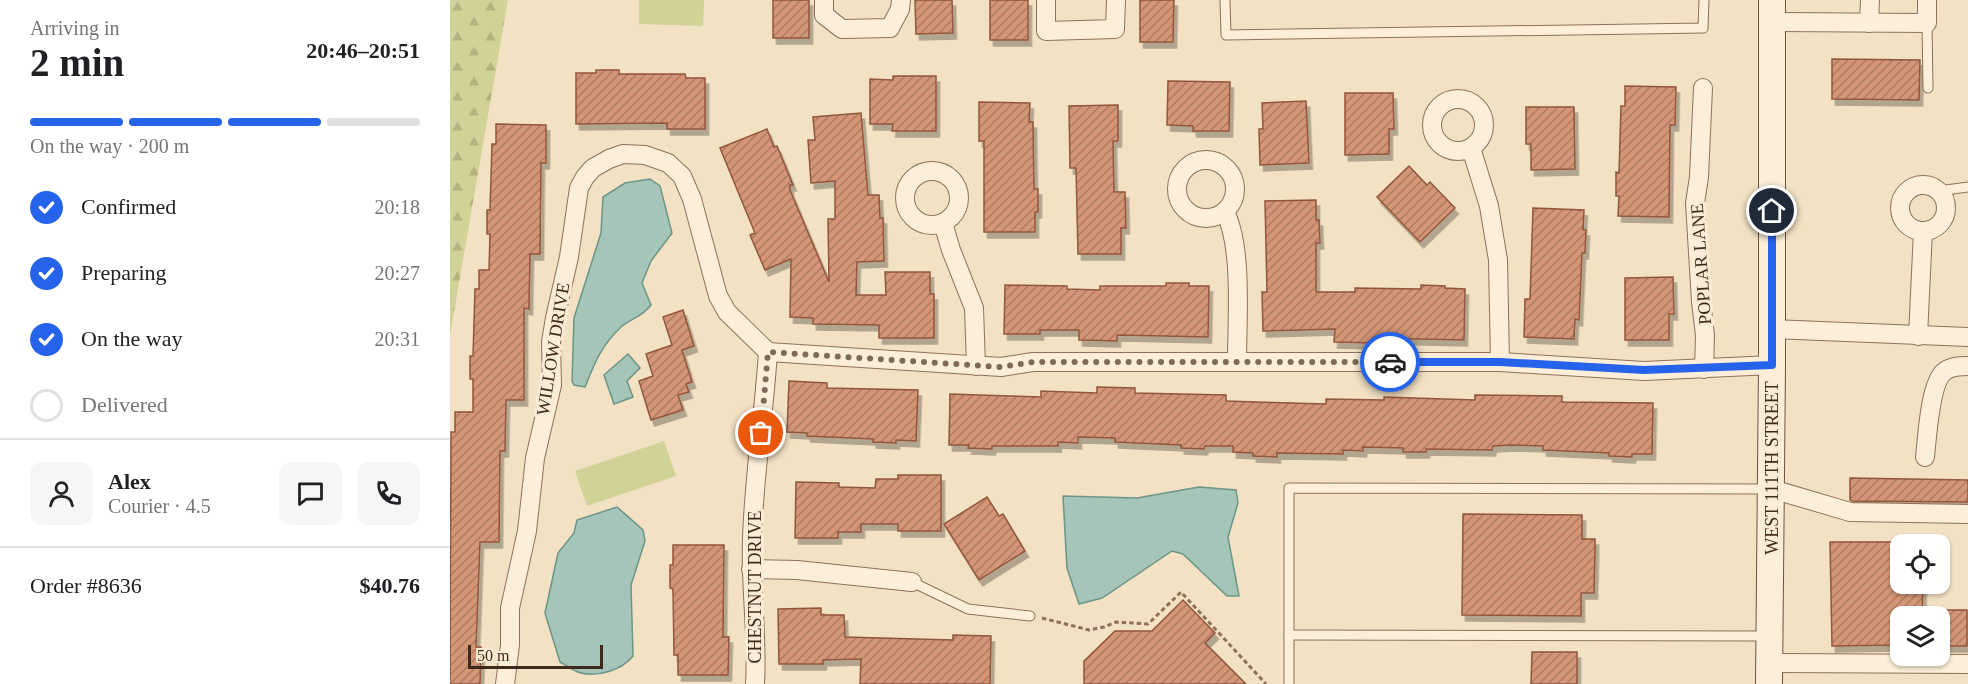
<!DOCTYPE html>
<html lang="en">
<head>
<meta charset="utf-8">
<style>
  body { margin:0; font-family:"Times New Roman",serif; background:#f6f6f6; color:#202124; height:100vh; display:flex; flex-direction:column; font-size:22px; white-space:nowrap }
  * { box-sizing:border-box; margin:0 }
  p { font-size:20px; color:#757577 }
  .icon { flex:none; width:33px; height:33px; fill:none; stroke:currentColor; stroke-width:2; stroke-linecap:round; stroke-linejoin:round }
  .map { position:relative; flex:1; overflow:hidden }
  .side { display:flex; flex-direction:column; background:#fff; width:450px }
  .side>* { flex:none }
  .buttons { position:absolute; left:1440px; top:534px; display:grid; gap:12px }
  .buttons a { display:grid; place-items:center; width:60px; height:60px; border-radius:12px; background:#fff; box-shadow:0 2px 4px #0004; font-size:30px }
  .scale { position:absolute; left:18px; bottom:15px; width:135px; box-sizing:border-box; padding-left:6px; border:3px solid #3e2a1d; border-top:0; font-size:16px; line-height:21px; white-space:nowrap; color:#3e2a1d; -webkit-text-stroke:4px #f9ebd4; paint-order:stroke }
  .pin { position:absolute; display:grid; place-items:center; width:51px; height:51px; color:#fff; margin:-26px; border:3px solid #fff; border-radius:50%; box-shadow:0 2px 6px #0007 }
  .courier { position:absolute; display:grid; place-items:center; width:60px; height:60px; margin:-30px; border:4px solid #2563eb; border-radius:50%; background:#fff; color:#222; box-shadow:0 2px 8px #0007 }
  .summary em { font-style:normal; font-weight:600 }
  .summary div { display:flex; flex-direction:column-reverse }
  .summary { display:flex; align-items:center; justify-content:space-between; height:102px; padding:0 30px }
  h1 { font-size:39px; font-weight:600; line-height:45px }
  .bar { display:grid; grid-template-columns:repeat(4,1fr); gap:9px 6px; align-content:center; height:72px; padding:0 30px }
  .bar i { height:8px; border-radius:4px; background:#e0e0e0 }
  .bar .active { background:#2563eb }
  .bar p { grid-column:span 4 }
  .line { display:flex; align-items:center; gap:15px; padding:0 30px; border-top:2px solid #e0e0e0 }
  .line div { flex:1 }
  .round { display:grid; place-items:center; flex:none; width:63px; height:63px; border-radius:12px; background:#f6f6f6 }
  ol { padding:0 30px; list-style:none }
  li { display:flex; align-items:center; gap:18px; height:66px }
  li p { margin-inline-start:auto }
  li .icon { padding:6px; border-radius:50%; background:#2563eb; color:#fff; stroke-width:4 }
  li:last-child { color:#757577 }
  li i { width:33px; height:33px; border:3px solid #e0e0e0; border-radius:50% }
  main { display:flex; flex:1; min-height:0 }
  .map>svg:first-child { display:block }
  .forest { fill:url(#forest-firs) }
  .pitch { fill:#d0d296 }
  .water { fill:#a6c5b9; stroke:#6b9587; stroke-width:1.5 }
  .building { fill:url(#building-hatch); stroke:#91563b; stroke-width:1.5; filter:url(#shadow) }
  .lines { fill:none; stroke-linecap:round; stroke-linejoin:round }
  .lane-casing { stroke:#8f7158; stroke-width:11 }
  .street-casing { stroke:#8f7158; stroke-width:20 }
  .secondary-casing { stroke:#71523b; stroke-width:28 }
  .path { stroke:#8f7158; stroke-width:3; stroke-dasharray:4.5 3; stroke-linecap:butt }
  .lane { stroke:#fceed8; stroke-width:9 }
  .street { stroke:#fceed8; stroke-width:18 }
  .secondary { stroke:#fceed8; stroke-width:26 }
  .done { stroke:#7d6a57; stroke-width:6; stroke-dasharray:0 10.8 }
  .route { stroke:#2563eb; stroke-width:8 }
  .labels { text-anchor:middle; stroke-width:6; stroke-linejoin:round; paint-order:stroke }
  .street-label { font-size:18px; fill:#3e2a1d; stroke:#f9ebd4 }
</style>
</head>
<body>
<main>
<section class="side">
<div class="summary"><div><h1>2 min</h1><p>Arriving in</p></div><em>20:46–20:51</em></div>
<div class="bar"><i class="active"></i><i class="active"></i><i class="active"></i><i></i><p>On the way · 200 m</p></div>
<ol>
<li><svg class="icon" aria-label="check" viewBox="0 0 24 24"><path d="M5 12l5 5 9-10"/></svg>Confirmed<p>20:18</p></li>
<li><svg class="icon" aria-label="check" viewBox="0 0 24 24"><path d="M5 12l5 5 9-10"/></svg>Preparing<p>20:27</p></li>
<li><svg class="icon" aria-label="check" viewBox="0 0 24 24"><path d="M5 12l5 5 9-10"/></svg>On the way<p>20:31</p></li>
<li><i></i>Delivered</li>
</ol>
<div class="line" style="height:108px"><a class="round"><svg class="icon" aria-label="person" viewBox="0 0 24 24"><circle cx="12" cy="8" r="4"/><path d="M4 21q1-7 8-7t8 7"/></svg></a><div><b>Alex</b><p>Courier · 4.5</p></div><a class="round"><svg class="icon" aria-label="chat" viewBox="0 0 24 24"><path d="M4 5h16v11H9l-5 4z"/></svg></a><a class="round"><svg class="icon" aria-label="phone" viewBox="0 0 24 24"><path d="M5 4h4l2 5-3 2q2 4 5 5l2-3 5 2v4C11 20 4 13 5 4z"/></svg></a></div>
<div class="line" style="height:78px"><div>Order #8636</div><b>$40.76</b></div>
</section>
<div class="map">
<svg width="1518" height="684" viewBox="0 0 1518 684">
  <defs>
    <pattern id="forest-firs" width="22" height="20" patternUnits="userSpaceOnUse" patternTransform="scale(1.5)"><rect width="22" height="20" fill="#d0d296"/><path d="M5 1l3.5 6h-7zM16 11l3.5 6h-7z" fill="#b4b481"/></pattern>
    <pattern id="building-hatch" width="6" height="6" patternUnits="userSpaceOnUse" patternTransform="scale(1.5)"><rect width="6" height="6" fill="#d49676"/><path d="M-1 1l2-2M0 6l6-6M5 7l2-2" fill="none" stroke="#ad7b60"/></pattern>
    <filter id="shadow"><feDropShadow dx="3.5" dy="6" stdDeviation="0" flood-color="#0004"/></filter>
  </defs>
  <rect width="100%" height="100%" fill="#f2e1c3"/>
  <path class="forest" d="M0,0h58l-58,335z"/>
  <g class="pitch">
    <path d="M189,0h65l-1,26 -64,-2z"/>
    <path d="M214,441l12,35 -89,30 -12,-35z"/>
  </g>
  <g class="water">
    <path d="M200,179l10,7 12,47 -21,28 -9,22 9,22c-9,12 -19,13 -30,22 -20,19 -26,35 -36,60l-11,-2 -2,-4 2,-63 27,-85 2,-36 22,-14z"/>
    <path d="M178,354l12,14 -13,13 6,16 -19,7 -10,-29z"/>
    <path d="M749,487l37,3 2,13 -10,34 11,59h-12l-44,-42 -11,-3 -70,47 -23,6 -12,-36 -4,-72 74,2z"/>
    <path d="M167,507l26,23 2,11 -14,44 2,71c-11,14 -34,21 -52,17 -7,-1 -15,-8 -21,-11l-15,-49 13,-60 16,-20 3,-13z"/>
  </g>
  <g class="building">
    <rect x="323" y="0" width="36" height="38"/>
    <path d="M465,0h37l1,33 -37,1z"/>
    <rect x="540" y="0" width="38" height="40"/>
    <path d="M690,0h34l-1,42h-33z"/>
    <path d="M1382,59l88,1 -1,40 -87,-1z"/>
    <path d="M146,70h23v4h66l1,4h19v51h-38v-6l-91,1v-51h20z"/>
    <path d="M443,76h43v55h-44l1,-7h-23v-45l23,1z"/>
    <path d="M718,81l62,1 -1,49h-36v-5l-26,-1z"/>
    <path d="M1175,86l51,1 -1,38h-5l-1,92 -51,-1 1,-20h-3v-24l3,1 2,-67h4z"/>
    <path d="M895,93h48l1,36h-5v25l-44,1z"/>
    <path d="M856,101l3,62 -49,2 -1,-36h4l-1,-26z"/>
    <path d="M529,102l51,1 -1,19h4l1,67h4v23h-3v20h-51v-91h-5z"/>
    <path d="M668,105v36h-5l1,51h11l1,36h-5v26h-43l-2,-86h-6l-1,-62z"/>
    <path d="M1076,107h48l1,62 -44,1v-26h-5z"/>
    <path d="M411,113l7,82h11l1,23h3l1,43 -27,1 -1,33h30l-1,-23h45v22h4v44h-55v-13l-66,-1v-6l-23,-1 1,-58 -26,11 -15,-35 5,-2 -35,-85 47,-19 7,18 3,-1 16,39h-3v5l39,92 -1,-63h7v-38l-24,2 -3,-43h7l-2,-23z"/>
    <path d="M46,124l50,1v38h-5l-1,91h-10l-1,55 -5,-1v92h-18l-1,51h-5l-1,91h-19l-4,105h5l-1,37h-30l1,-252h4v-20h18v-33h-3v-23h3l2,-67h4v-19h10l1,-36h-3v-24h3l2,-66h4z"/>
    <path d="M959,166l18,19 3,-3 25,26 -35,34 -43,-45z"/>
    <path d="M866,200v20h3l1,23h-4v49h39v-4l66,1v-4l24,1v2l20,1 -1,51 -91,-2v5l-39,-1 1,-13 -72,2 -1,-39h5l-2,-91z"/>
    <path d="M1083,208l51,2 -1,20h3l-1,23h-3l-3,67 -4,-1 -1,20 -50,-2 1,-38h5z"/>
    <path d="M1223,277l1,37h-5v26h-44v-62z"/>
    <path d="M716,283h23v3h20l-1,51 -91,-2v6l-38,-1v-10h-39v4h-36l1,-49 62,1v3l33,1v-4h66z"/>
    <path d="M233,310l11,36 -12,4 10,32 -6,2 3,8 -11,3 5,15 -32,10 -12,-39 14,-5 -7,-22 26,-9 -9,-28z"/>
    <path d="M339,381l38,2v5l91,2 -2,51 -20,-1v3l-23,-1v-3l-66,-3v-3l-20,-1z"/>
    <path d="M647,387l38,1v5l91,2v6l100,3v-5l58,1v-3l91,3v-5l87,1v6l91,1 -1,51h-20v3l-23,-1v-3l-66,-3v-4l-31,-1 -19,1 -1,4 -66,-1v3h-23v-4l-40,-1v4l-20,-1v4l-66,-1v4l-24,-1v-3l-20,-1v-6h-28l-1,3 -23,-1v-3l-66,-3v-4l-37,-1v6l-20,-1v4h-66v3l-24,-1 1,-3h-20l1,-51 91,3v-6l56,2z"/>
    <path d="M448,475h43v56h-43v-7h-37v8h-23v6h-43l1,-56 43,1v4l36,1 1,-9h22z"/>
    <path d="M1400,478l118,2v22l-116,-1 -2,-1z"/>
    <path d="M537,497l12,19 4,-2 22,37 -46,29 -35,-56z"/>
    <path d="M1013,514l119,1v24h13v14l-1,40h-13v23l-119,-1z"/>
    <path d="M1380,542h70v42h23l-1,32h-22v29l-68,1z"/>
    <path d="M223,545h51l-1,92h6l-1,38h-50v-20h-4l-1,-66 -3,-1v-23h3z"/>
    <path d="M733,600l32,33 -10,10 41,41h-162v-23l31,-30h37z"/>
    <path d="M371,608v7h23l1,22 108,3v-5l38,1 -1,48h-130l1,-25 -38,1v4h-44l-1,-55z"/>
    <rect x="1490" y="610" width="27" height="36"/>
    <path d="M1082,652h45v32h-46z"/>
  </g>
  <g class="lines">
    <g class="lane-casing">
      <g id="lane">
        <path d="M775,0l1,35 477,-7 1,-28"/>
        <path d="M1477,23l1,65"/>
        <path d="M1489,191l29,-4"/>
        <path d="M462,582l56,27 62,7"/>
        <path d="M839,635l479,1"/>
        <path d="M839,684v-196l480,1"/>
      </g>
    </g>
    <g class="street-casing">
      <g id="street">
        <path d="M374,0v15l18,14 48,-1 10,-19 1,-9"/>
        <path d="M596,0v31l69,-2 1,-29"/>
        <path d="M1322,22l155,1v-23"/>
        <path d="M1419,23l1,-23"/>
        <path d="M1253,88l-4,89 -4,26 6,99 4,33 -1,34"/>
        <circle cx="1008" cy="125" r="26"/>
        <path d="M1021,148l18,58 9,54 2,102"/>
        <circle cx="756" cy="189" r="29"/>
        <circle cx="482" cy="198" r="27"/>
        <circle cx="1473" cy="208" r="23"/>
        <path d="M775,212c18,35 12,109 12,149"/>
        <path d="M493,223l8,27 23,58 2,58"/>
        <path d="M1322,329l196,8"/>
        <path d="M1468,336l5,-105"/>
        <path d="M318,352l233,15 32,-5h467l144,9 128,-6"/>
        <path d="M1475,457c2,-18 5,-76 20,-86 7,-5 15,-5 23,-5"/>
        <path d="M1322,489l78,23 118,2"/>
        <path d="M301,569l46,1 115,12"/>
        <path d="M1320,663l198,1"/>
        <path d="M55,684l5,-39v-37l17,-77 8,-73 17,-73 -1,-43 4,-24 14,-61 10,-69 6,-11 8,-9 16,-9 14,-5 22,1 23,8 14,13 10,23 26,97 9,16 41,40c-4,62 -14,124 -16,186 -2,49 6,97 3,146"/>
      </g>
    </g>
    <g class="secondary-casing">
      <path id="secondary" d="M1319,684l3,-319v-365"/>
    </g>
    <path class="path" d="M592,618l47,12 15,-3 12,-5 32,2 33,-32 85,92"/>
    <use href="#lane" class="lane"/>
    <use href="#street" class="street"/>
    <use href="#secondary" class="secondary"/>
  </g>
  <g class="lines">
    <path class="done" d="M311,433l7,-81 233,15 32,-5h357"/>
    <path class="route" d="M940,362h110l144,8 128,-5v-154"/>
  </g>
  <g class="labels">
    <g class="street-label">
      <text transform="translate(1251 264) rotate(-94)" y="6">POPLAR LANE</text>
      <text transform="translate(103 349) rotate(-81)" y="6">WILLOW DRIVE</text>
      <text transform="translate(1322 468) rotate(-90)" y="6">WEST 111TH STREET</text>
      <text transform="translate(305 587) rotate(-90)" y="6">CHESTNUT DRIVE</text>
    </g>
  </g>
</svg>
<div class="buttons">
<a><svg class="icon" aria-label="locate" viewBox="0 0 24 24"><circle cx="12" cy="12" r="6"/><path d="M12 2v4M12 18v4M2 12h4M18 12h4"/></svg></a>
<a><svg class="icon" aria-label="layers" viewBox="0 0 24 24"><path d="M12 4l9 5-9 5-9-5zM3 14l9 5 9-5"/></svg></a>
</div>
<div class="scale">50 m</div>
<div class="pin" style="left:311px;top:433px;background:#ea580c"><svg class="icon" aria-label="bag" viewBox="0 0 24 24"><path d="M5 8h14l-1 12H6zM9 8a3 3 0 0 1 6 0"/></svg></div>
<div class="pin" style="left:1322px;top:211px;background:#1f2937"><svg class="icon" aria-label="home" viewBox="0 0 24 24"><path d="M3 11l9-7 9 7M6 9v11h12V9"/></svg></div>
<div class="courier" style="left:940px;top:362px"><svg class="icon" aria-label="car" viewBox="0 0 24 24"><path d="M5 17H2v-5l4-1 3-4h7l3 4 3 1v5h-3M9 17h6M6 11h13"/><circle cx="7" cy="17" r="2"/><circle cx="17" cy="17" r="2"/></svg></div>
</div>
</main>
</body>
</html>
